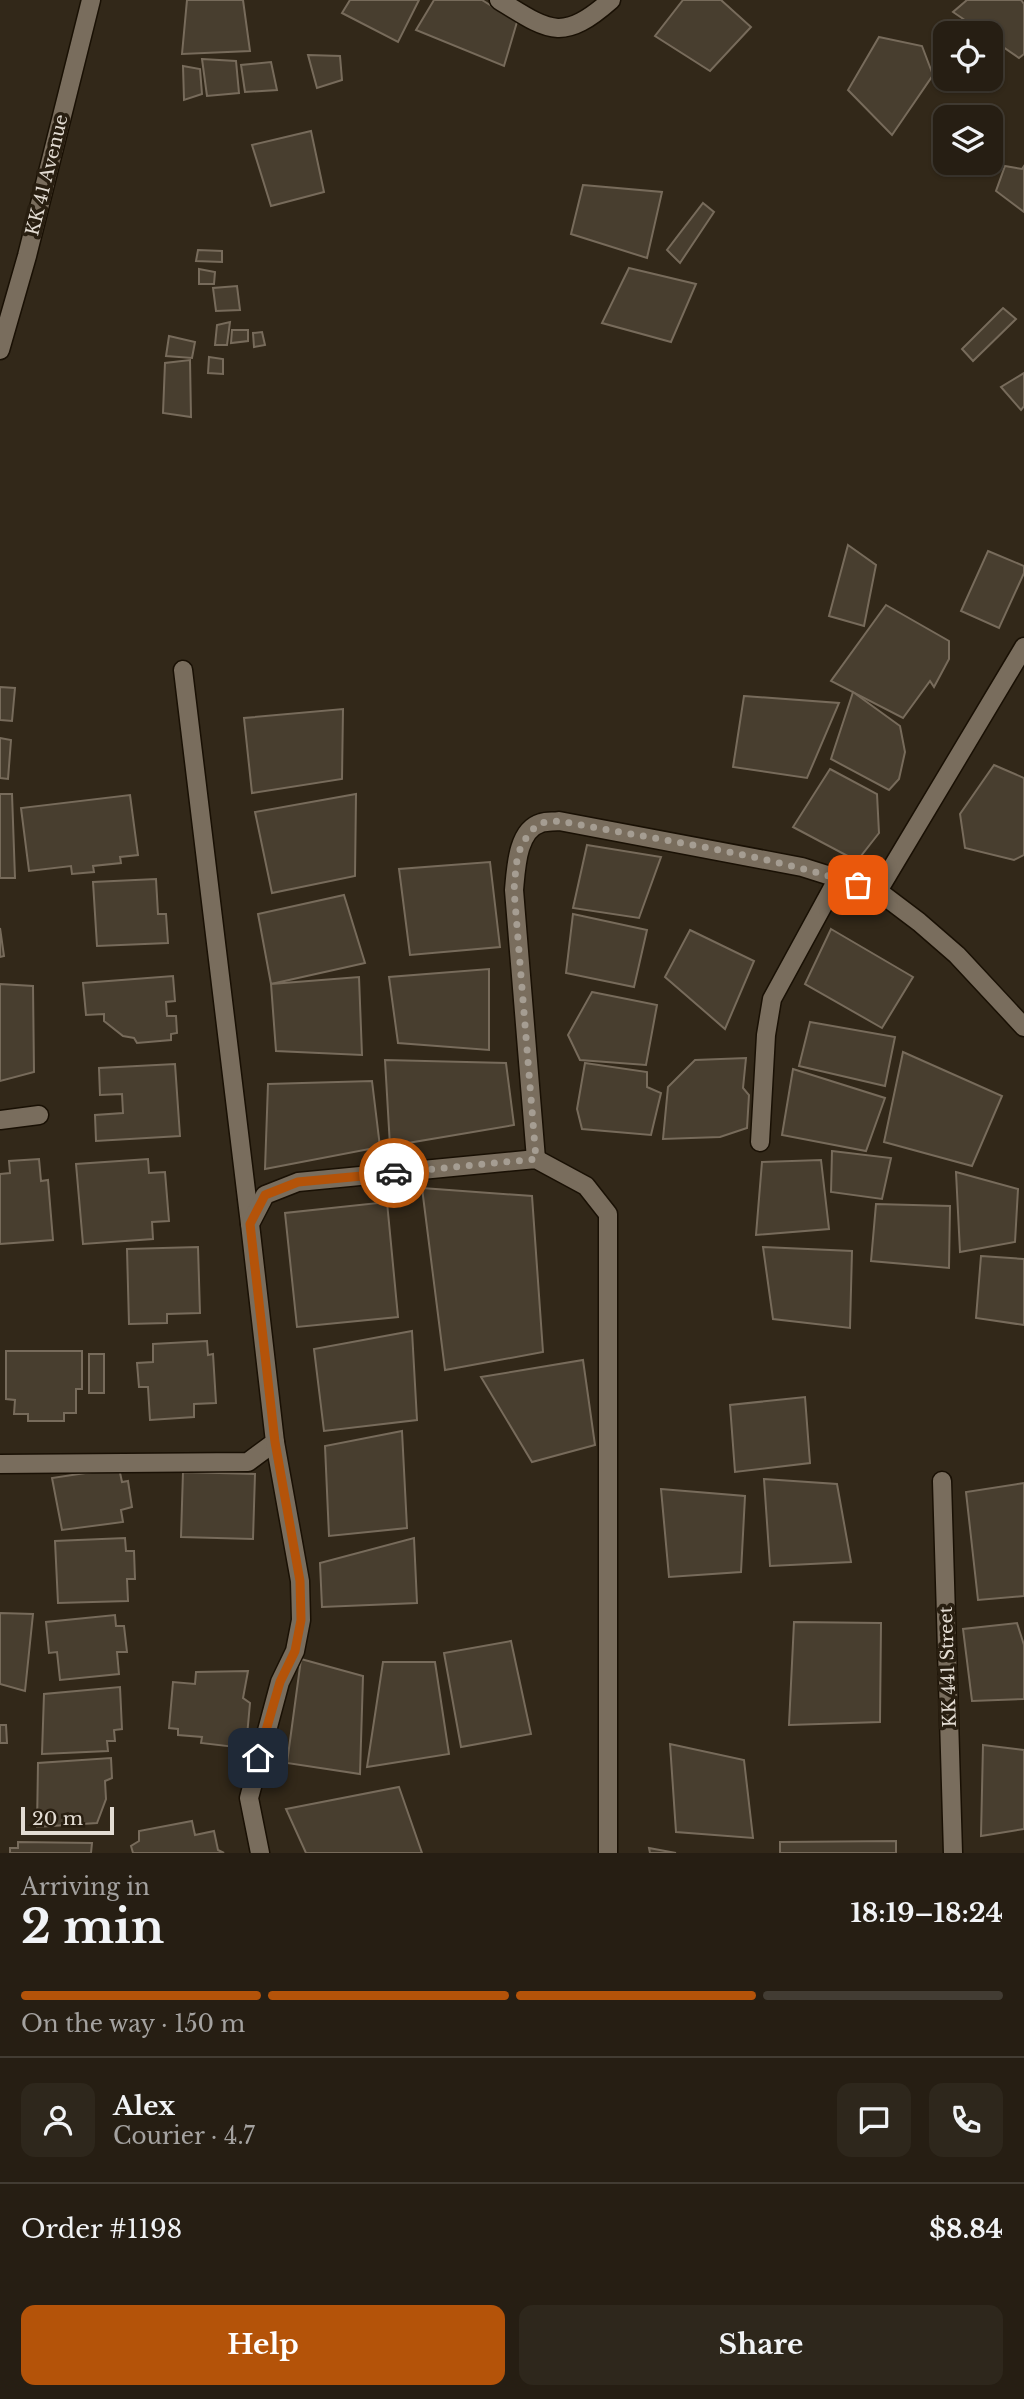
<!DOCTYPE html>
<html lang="en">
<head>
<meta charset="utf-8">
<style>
  body { margin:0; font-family:"Libre Baskerville",serif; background:#2e271c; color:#f1f3f6; height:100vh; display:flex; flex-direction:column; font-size:26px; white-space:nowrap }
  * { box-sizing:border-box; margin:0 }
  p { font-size:23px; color:#a4a2a0 }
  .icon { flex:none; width:38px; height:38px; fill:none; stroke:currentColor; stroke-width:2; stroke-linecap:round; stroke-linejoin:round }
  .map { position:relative; height:1853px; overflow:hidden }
  .panel { display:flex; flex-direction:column; background:#261e13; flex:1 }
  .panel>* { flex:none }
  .buttons { position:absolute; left:933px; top:21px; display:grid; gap:14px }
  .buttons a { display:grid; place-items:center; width:70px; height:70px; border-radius:14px; background:#261e13; box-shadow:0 2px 5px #0004,0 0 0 2px #423c33; font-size:35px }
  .scale { position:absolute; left:21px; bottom:18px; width:93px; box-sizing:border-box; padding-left:7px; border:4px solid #e3dcd3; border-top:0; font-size:19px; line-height:24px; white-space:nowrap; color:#e3dcd3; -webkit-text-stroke:5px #281e10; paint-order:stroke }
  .pin { position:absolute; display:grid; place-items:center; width:60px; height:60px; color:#fff; margin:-30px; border-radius:14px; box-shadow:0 4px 10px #0006 }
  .courier { position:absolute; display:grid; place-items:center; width:70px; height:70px; margin:-35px; border:5px solid #b45309; border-radius:50%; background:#fff; color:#222; box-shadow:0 2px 9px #0007 }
  .overview em { font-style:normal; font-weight:700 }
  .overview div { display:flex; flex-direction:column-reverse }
  .overview { display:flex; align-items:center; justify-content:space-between; height:119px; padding:0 21px }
  h1 { font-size:46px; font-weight:700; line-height:52px }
  .bar { display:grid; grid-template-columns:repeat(4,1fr); gap:10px 7px; align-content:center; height:84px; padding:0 21px }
  .bar i { height:9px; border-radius:5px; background:#423c33 }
  .bar .active { background:#b45309 }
  .bar p { grid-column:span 4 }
  .line { display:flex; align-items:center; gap:18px; padding:0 21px; border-top:2px solid #423c33 }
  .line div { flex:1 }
  .round { display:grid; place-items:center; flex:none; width:74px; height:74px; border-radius:14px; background:#2e271c }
  .action { display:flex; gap:14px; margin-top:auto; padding:14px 21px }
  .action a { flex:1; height:80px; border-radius:14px; background:#b45309; color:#fff; font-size:28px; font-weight:700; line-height:80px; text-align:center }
  .action a+a { background:#2e271c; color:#f1f3f6 }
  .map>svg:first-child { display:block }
  .building { fill:#483e2f; stroke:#776b5b; stroke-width:2 }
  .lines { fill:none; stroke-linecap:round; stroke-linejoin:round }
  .street-casing { stroke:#191004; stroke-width:21 }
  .street { stroke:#796d5d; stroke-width:18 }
  .done { stroke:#a59d92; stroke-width:7; stroke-dasharray:0 12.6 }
  .route { stroke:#b45309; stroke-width:9 }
  .labels { text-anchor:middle; stroke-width:7; stroke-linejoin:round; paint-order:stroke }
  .street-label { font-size:18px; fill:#e3dcd3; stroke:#281e10 }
</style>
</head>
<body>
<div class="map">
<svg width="1024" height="1853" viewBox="0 0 1024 1853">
  <rect width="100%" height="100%" fill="#322819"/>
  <g class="building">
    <path d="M187,0h56l7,51 -68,3z"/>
    <path d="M350,0h69l-21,42 -56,-29z"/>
    <path d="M434,0h48l35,22 -13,44 -88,-36z"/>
    <path d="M683,0h38l30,27 -41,44 -55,-35z"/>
    <path d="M967,0h54l3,4v50l-5,4 -29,-20v-5h-6l-31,-21z"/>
    <path d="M879,37l43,9 11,29 -41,60 -44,-45z"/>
    <path d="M308,55l32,1 2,24 -25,8z"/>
    <path d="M202,59l34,2 3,32 -32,3z"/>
    <path d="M271,62l6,28 -32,2 -4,-27z"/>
    <path d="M183,66l17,3 2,25 -18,6z"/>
    <path d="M311,131l13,61 -53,14 -19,-61z"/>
    <path d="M1005,166l17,3 2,-3v46l-28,-21z"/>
    <path d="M583,185l79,7 -15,66 -76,-24z"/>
    <path d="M703,203l11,9 -34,51 -13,-13z"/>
    <path d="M198,250l24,1v11l-26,-1z"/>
    <path d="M629,268l67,16 -25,58 -69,-19z"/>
    <path d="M199,269l16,3 -1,12h-15z"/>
    <path d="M237,286l3,24 -24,1 -3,-23z"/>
    <path d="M1003,308l13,11 -43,42 -11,-12z"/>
    <path d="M230,322l-3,23h-12l2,-20z"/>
    <path d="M232,330h16v11l-17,2z"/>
    <path d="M262,332l3,13 -11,2 -1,-14z"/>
    <path d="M169,336l26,6 -3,16 -26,-2z"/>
    <path d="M209,357l14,2v15l-15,-1z"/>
    <path d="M190,360l1,57 -28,-4 2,-50z"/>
    <path d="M1024,373v33l-3,4 -20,-23z"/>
    <path d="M848,545l28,20 -12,61 -35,-10z"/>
    <path d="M988,551l36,15v7l-25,55 -38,-17z"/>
    <path d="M886,605l63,36v18l-15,28 -4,-6 -27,37 -72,-37z"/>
    <path d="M0,687l15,1 -3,33 -12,-1z"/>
    <path d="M853,692l47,34 5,26 -6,27 -10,11 -58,-31z"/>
    <path d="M744,696l95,7 -32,75 -74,-11z"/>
    <path d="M343,709l-1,70 -90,14 -8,-75z"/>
    <path d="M0,738l11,2 -3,39 -8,-1z"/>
    <path d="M994,765l30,13v77l-10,5 -49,-12 -5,-34z"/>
    <path d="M830,769l47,25 2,39 -22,28 -64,-34z"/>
    <path d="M0,794h12l3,84h-15z"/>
    <path d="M356,794l-1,82 -83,17 -17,-81z"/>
    <path d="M130,795l8,60 -18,2 1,6 -28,3 1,6 -22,2 -1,-8 -42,5 -8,-63z"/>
    <path d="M587,845l74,12 -22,61 -66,-10z"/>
    <path d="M490,862l10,85 -90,8 -11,-86z"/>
    <path d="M156,879l2,35h8l2,29 -71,3 -4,-64z"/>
    <path d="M344,895l21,68 -94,21 -13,-70z"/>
    <path d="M573,914l74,16 -13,57 -68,-14z"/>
    <path d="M0,928l4,28 -4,1z"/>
    <path d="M831,929l82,48 -31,51 -77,-44z"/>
    <path d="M690,930l64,31 -29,68 -60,-52z"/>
    <path d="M489,969v81l-91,-7 -9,-66z"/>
    <path d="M173,976l2,25 -9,1 1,14h9l1,17 -6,1v6l-34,3 -3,-5 -11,-2 -19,-15v-7l-18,1 -3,-32z"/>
    <path d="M359,977l3,78 -86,-4 -5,-67z"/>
    <path d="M0,984l33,2 1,86 -34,9z"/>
    <path d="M592,992l65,13 -11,60 -66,-5 -12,-25z"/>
    <path d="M810,1022l85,15 -10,49 -86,-20z"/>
    <path d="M903,1052l99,44 -30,70 -88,-24z"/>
    <path d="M746,1058l-3,30 6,7 -2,33 -27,9 -57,2 5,-52 27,-27z"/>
    <path d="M385,1060l121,3 8,62 -124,21z"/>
    <path d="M585,1063l62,9v15l14,6 -10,42 -69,-6 -5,-20z"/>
    <path d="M175,1064l5,72 -84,5 -1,-26 28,-2 -1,-19 -22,1 -1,-27z"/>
    <path d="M793,1069l92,29 -19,53 -84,-16z"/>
    <path d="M372,1081l8,66 -115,22 3,-85z"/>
    <path d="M832,1151l59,7 -9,41 -51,-7z"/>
    <path d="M39,1159l2,22 7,-1 5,60 -53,4v-70l10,-1 -1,-12z"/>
    <path d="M148,1159l1,14 16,-1 4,49 -17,1 1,17 -70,5 -7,-80z"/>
    <path d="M821,1160l8,69 -73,6 6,-73z"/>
    <path d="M956,1172l62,17 -3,53 -55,10z"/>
    <path d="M422,1188l110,8 11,156 -98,18z"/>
    <path d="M387,1202l11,115 -101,10 -12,-114z"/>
    <path d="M876,1204l74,2 -1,62 -78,-7z"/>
    <path d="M198,1247l2,66 -33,1v9l-38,1 -2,-75z"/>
    <path d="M763,1247l89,4 -2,77 -77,-9z"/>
    <path d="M981,1256l43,3v66l-48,-7z"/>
    <path d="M412,1331l5,89 -93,11 -10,-82z"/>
    <path d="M207,1341l1,14 5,-1 3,49 -22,1v13l-44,3 -2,-33h-9l-2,-24 16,-1v-18z"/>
    <path d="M6,1351h76v38h-6v24h-12v8h-36v-7h-14l1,-14 -9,-1z"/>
    <rect x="89" y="1354" width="15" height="39"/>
    <path d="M583,1360l12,85 -63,17 -51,-85z"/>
    <path d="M805,1397l5,66 -75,9 -5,-67z"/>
    <path d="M402,1431l5,97 -78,8 -4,-90z"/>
    <path d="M119,1468l3,14 6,-1 4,26 -11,3 2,12 -61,8 -10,-52z"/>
    <path d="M183,1472l72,2 -2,65 -72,-2z"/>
    <path d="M764,1479l73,5 14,78 -81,4z"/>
    <path d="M1024,1483v113l-46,4 -12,-108z"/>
    <path d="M661,1489l84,7 -4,76 -72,5z"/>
    <path d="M125,1538l1,13h8l1,28h-8l1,22 -70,2 -3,-62z"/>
    <path d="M414,1538l3,65 -95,4 -2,-44z"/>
    <path d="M0,1613l33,1 -8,77 -25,-7z"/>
    <path d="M115,1615l1,11h8l3,26h-10l2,22 -59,6 -3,-28 -8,1 -3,-31z"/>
    <path d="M794,1622l87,1 -1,99 -91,3z"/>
    <path d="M1017,1623l7,22v54l-52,2 -9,-72z"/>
    <path d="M511,1641l20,93 -70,13 -17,-94z"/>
    <path d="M301,1659l62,17 -3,98 -73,-11z"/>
    <path d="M383,1662h52l14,92 -82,13z"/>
    <path d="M248,1671l-5,27 7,5 -3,33 -11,-1 -1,12 -34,-4 1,-6 -24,-2v-6l-9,-1 4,-46 22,2 1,-12z"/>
    <path d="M120,1687l2,42 -8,1 1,11h-8l1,10 -66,3 2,-60z"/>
    <path d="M0,1725h6l1,18h-7z"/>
    <path d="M670,1744l74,16 9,78 -77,-6z"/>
    <path d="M983,1745l41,5v79l-43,7z"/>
    <path d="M111,1758l1,20 -7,3 1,18 -9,24 -60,4 1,-64z"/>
    <path d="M399,1787l23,66h-116l-20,-44z"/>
    <path d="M192,1821l3,14 19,-4 4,19 6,3h-91l-2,-7 8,-5v-10z"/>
    <path d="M896,1841v12h-116v-11z"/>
    <path d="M18,1842l74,1 -1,10h-81v-5h8z"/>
    <path d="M649,1848l27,5h-26z"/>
  </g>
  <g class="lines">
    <g class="street-casing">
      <g id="street">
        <path d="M499,0c50,31 63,43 112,0"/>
        <path d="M0,350l27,-94 64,-256"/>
        <path d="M183,670l67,554"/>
        <path d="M878,891l146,-244"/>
        <path d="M0,1120l39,-5"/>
        <path d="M760,1142l6,-107 6,-36 66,-121"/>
        <path d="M536,1159l-22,-269c2,-21 3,-60 27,-67 6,-2 13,-1 18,-2l243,46 76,24 41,31 38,33 67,72"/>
        <path d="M0,1464l248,-2 27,-20 -25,-218 15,-29 33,-13 238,-23 50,27 22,28v639"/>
        <path d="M942,1481l11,372"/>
        <path d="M260,1853l-11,-55 31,-116 15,-31 6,-31 -1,-39 -25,-139"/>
      </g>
    </g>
    <use href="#street" class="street"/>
  </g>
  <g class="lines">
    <path class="done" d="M394,1173l142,-14 -22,-269c3,-32 1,-43 25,-67l20,-2c100,19 202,32 299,64"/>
    <path class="route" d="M258,1758l22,-76 15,-31 6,-31 -1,-39 -25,-139 -25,-218 15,-29 33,-13 96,-9"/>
  </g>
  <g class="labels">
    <g class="street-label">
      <text transform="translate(47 175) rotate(-76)" y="6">KK 41 Avenue</text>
      <text transform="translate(948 1667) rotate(-92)" y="6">KK 441 Street</text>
    </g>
  </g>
</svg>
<div class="buttons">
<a><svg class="icon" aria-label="locate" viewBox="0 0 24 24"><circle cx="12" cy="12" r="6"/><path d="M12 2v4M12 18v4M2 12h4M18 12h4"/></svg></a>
<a><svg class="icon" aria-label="layers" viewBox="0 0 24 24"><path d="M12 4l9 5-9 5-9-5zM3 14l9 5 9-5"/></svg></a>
</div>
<div class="scale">20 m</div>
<div class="pin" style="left:858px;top:885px;background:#ea580c"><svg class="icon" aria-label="bag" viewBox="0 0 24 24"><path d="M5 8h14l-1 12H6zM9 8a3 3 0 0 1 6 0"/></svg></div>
<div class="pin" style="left:258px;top:1758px;background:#1f2937"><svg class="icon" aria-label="home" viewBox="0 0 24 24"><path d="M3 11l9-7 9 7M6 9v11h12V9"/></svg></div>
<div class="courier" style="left:394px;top:1173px"><svg class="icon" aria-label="car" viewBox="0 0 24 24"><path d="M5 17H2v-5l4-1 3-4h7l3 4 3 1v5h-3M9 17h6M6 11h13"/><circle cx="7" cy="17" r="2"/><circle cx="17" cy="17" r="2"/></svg></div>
</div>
<section class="panel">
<div class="overview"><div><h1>2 min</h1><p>Arriving in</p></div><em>18:19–18:24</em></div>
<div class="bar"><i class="active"></i><i class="active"></i><i class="active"></i><i></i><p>On the way · 150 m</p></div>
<div class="line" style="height:126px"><a class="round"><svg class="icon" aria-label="person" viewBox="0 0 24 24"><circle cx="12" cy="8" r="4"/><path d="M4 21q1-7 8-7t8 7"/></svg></a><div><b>Alex</b><p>Courier · 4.7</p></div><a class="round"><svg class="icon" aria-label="chat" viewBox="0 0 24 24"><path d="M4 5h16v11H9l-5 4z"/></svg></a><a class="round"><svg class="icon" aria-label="phone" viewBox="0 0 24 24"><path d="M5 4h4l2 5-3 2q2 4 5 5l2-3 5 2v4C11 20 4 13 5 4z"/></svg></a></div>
<div class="line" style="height:91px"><div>Order #1198</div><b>$8.84</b></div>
<div class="action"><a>Help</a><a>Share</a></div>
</section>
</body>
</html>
